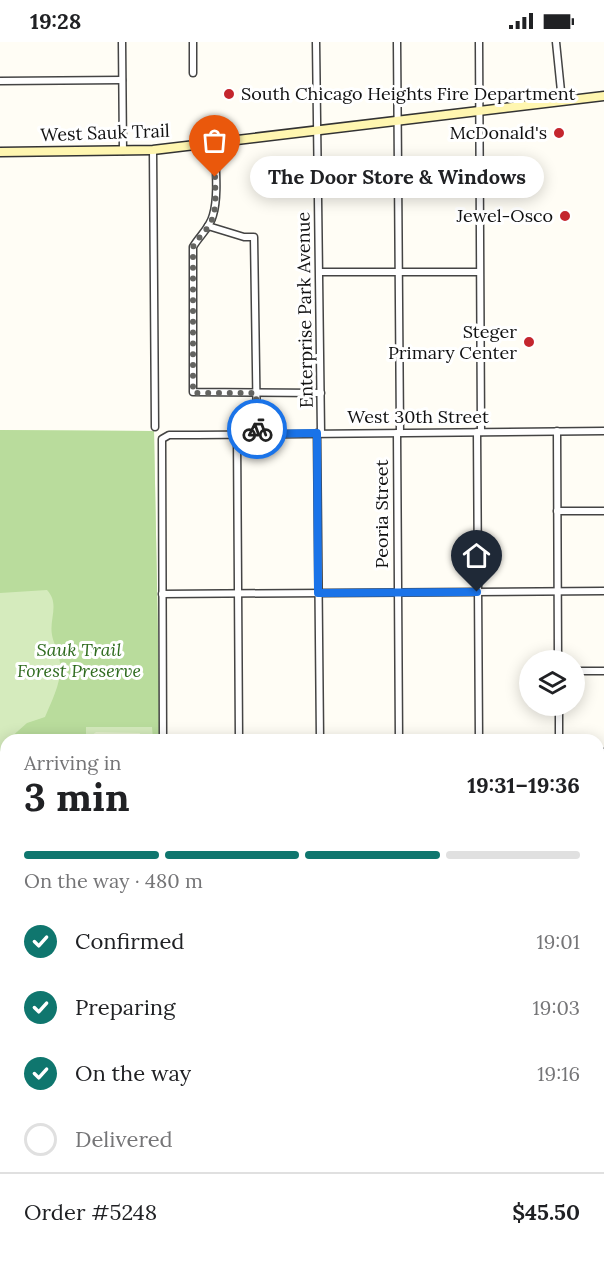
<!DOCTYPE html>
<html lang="en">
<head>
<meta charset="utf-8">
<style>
  body { margin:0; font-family:Lora,serif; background:#f2f2f2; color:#202124; height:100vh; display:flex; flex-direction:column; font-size:22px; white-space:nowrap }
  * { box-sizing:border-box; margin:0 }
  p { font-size:20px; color:#757577 }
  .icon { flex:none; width:33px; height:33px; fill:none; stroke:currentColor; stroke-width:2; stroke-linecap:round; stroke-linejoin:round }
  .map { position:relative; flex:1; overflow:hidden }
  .sheet { position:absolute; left:0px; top:692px; width:604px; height:530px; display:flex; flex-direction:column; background:#fff; border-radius:18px 18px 0 0; box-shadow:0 3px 15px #0003 }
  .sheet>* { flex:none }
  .buttons { position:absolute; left:519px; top:608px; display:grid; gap:12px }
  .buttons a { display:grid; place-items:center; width:66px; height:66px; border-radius:50%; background:#fff; box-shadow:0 3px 15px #0003; font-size:30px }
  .pin { position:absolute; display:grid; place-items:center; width:51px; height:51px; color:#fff; margin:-62px -26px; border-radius:50% 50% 50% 0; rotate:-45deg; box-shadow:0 0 6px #0007 }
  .pin .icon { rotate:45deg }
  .courier { position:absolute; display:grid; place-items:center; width:60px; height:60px; margin:-30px; border:4px solid #1a73e8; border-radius:50%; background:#fff; color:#222; box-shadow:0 2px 8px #0007 }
  .bubble { position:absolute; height:42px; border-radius:21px; background:#fff; box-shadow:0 3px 15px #0003; font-size:20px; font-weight:700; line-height:42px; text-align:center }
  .headline em { font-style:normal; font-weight:700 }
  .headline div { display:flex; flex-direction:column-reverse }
  .headline { display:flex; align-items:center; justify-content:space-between; height:102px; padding:0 24px }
  h1 { font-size:39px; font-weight:700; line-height:45px }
  .bar { display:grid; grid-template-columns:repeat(4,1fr); gap:9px 6px; align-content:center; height:72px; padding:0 24px }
  .bar i { height:8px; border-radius:4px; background:#e0e0e0 }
  .bar .selected { background:#0f766e }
  .bar p { grid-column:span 4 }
  .line { display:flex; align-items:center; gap:15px; padding:0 24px; border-top:2px solid #e0e0e0 }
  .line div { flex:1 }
  ol { padding:0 24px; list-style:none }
  li { display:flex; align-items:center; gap:18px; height:66px }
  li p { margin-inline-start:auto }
  li .icon { padding:6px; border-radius:50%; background:#0f766e; color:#fff; stroke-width:4 }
  li:last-child { color:#757577 }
  li i { width:33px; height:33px; border:3px solid #e0e0e0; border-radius:50% }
  .status { display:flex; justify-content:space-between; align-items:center; height:42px; padding:0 30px; background:#fff; direction:ltr }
  .status svg { height:16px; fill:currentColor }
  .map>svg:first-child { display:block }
  .green { fill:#d5ebbd }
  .forest { fill:#b9dc9c }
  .pitch { fill:#e6f2cf }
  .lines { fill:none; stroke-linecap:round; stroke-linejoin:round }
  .minor-casing { stroke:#444; stroke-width:9 }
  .tertiary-casing { stroke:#444; stroke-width:10 }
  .secondary-casing { stroke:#333; stroke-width:11 }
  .minor { stroke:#fff; stroke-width:6 }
  .tertiary { stroke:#fff; stroke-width:8 }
  .secondary { stroke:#fff6b0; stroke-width:8 }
  .done { stroke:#646461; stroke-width:6; stroke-dasharray:0 10.8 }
  .route { stroke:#1a73e8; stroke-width:8 }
  .poi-dot { fill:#c4262e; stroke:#fff; stroke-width:2 }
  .labels { text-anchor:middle; stroke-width:6; stroke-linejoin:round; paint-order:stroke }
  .poi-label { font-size:18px; fill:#111; stroke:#fff; text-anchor:end }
  .street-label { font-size:18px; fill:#111; stroke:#fff }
  .park-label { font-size:18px; font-style:italic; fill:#2f6b1f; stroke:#fff }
</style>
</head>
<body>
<div class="status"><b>19:28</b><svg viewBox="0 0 49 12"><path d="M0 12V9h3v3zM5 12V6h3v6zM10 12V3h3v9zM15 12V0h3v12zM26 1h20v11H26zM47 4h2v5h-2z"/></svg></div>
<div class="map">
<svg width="604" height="1220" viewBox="0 0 604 1220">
  <rect width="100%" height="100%" fill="#fffdf5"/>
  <path class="green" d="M0,388l154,1 6,308 -154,1v329h-6z"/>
  <g class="forest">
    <path d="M0,388l154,1 6,308h-7l-1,-12h-66v12h-77l18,-16 18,-6c7,-17 17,-35 15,-54 -1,-10 -6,-18 -8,-28 -3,-16 8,-31 -5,-45l-47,3z"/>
    <path d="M6,700v327h-6v-321z"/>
  </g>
  <path class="pitch" d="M96,690l44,1 -1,6h-48v-3z"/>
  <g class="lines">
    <g class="minor-casing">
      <g id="minor">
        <path d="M122,0l1,109"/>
        <path d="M193,0v31"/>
        <path d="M316,0l5,391"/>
        <path d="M397,0l3,391"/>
        <path d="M479,0l2,390"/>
        <path d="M556,0l6,59"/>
        <path d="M0,39l122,-1"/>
        <path d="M215,101c0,21 4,52 -2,72 -3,13 -14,21 -20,32v145l128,1"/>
        <path d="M153,108l2,277"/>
        <path d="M208,184l36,11h10l3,197"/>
        <path d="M320,230h159"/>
        <path d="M557,389l1,229"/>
        <path d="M477,390l2,308"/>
        <path d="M317,391l3,307"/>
        <path d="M397,391l2,307"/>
        <path d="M237,392l2,306"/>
        <path d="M557,469h47"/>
        <path d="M162,552l442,-3"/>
        <path d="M574,629h30"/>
        <path d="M559,663v35"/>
        <path d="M163,698l-1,-301 7,-4h28l407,-4"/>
        <path d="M598,710h6"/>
        <path d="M598,870h6"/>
        <path d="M0,1076h6"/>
        <path d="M598,1207h6"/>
        <path d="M93,1215l1,5"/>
        <path d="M162,1215v5"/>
        <path d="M241,1215v5"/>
        <path d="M322,1215v5"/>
        <path d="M402,1215v5"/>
        <path d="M482,1215v5"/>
        <path d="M563,1215v5"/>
        <path d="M582,1215v5"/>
        <path d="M35,1220l17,-5"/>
      </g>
    </g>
    <g class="tertiary-casing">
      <g id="tertiary">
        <path d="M598,1031h6"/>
        <path d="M0,1033h6"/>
      </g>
    </g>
    <g class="secondary-casing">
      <path id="secondary" d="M0,110l153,-2 451,-54"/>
    </g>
    <use href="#minor" class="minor"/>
    <use href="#tertiary" class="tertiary"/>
    <use href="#secondary" class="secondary"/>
  </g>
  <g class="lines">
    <path class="done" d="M215,135c0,16 3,36 -7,50 -5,7 -11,12 -15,20v146h63l1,36"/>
    <path class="route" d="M257,387v5l60,-1 1,160 159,-1"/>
  </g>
  <g class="poi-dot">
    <circle cx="229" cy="52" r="6"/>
    <circle cx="559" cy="91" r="6"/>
    <circle cx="565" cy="174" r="6"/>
    <circle cx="529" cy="300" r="6"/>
  </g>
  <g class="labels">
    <g class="poi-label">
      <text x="241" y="58" text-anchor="start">South Chicago Heights Fire Department</text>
      <text x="547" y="97">McDonald's</text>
      <text x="553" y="180">Jewel-Osco</text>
      <text x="517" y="296">Steger<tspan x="517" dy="21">Primary Center</tspan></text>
    </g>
    <g class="street-label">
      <text transform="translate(105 91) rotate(-2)" y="6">West Sauk Trail</text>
      <text transform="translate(305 268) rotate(-91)" y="6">Enterprise Park Avenue</text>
      <text x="418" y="381">West 30th Street</text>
      <text transform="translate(382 472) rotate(-90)" y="6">Peoria Street</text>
    </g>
    <g class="park-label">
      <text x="79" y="614">Sauk Trail<tspan x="79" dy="21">Forest Preserve</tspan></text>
    </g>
  </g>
</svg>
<div class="buttons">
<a><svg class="icon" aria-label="layers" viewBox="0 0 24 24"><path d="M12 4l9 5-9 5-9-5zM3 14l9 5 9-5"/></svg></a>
</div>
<div class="pin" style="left:215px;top:135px;background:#ea580c"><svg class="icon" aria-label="bag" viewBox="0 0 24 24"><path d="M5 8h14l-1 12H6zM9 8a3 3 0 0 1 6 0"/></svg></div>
<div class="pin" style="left:477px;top:550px;background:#1f2937"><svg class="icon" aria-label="home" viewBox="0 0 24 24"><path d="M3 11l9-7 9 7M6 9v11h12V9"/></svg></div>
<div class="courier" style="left:257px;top:387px"><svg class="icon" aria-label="bike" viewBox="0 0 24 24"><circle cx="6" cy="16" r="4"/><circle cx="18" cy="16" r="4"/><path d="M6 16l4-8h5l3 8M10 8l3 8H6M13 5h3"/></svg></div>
<div class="bubble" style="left:250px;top:114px;width:294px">The Door Store &amp; Windows</div>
<section class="sheet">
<div class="headline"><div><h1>3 min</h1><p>Arriving in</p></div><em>19:31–19:36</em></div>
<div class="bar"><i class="selected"></i><i class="selected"></i><i class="selected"></i><i></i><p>On the way · 480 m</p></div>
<ol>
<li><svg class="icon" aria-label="check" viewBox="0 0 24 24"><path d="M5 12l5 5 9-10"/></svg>Confirmed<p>19:01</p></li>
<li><svg class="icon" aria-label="check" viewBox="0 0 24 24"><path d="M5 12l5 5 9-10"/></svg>Preparing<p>19:03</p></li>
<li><svg class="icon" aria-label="check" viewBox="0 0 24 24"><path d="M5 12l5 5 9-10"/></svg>On the way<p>19:16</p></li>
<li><i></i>Delivered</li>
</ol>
<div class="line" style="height:78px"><div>Order #5248</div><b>$45.50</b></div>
</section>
</div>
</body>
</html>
